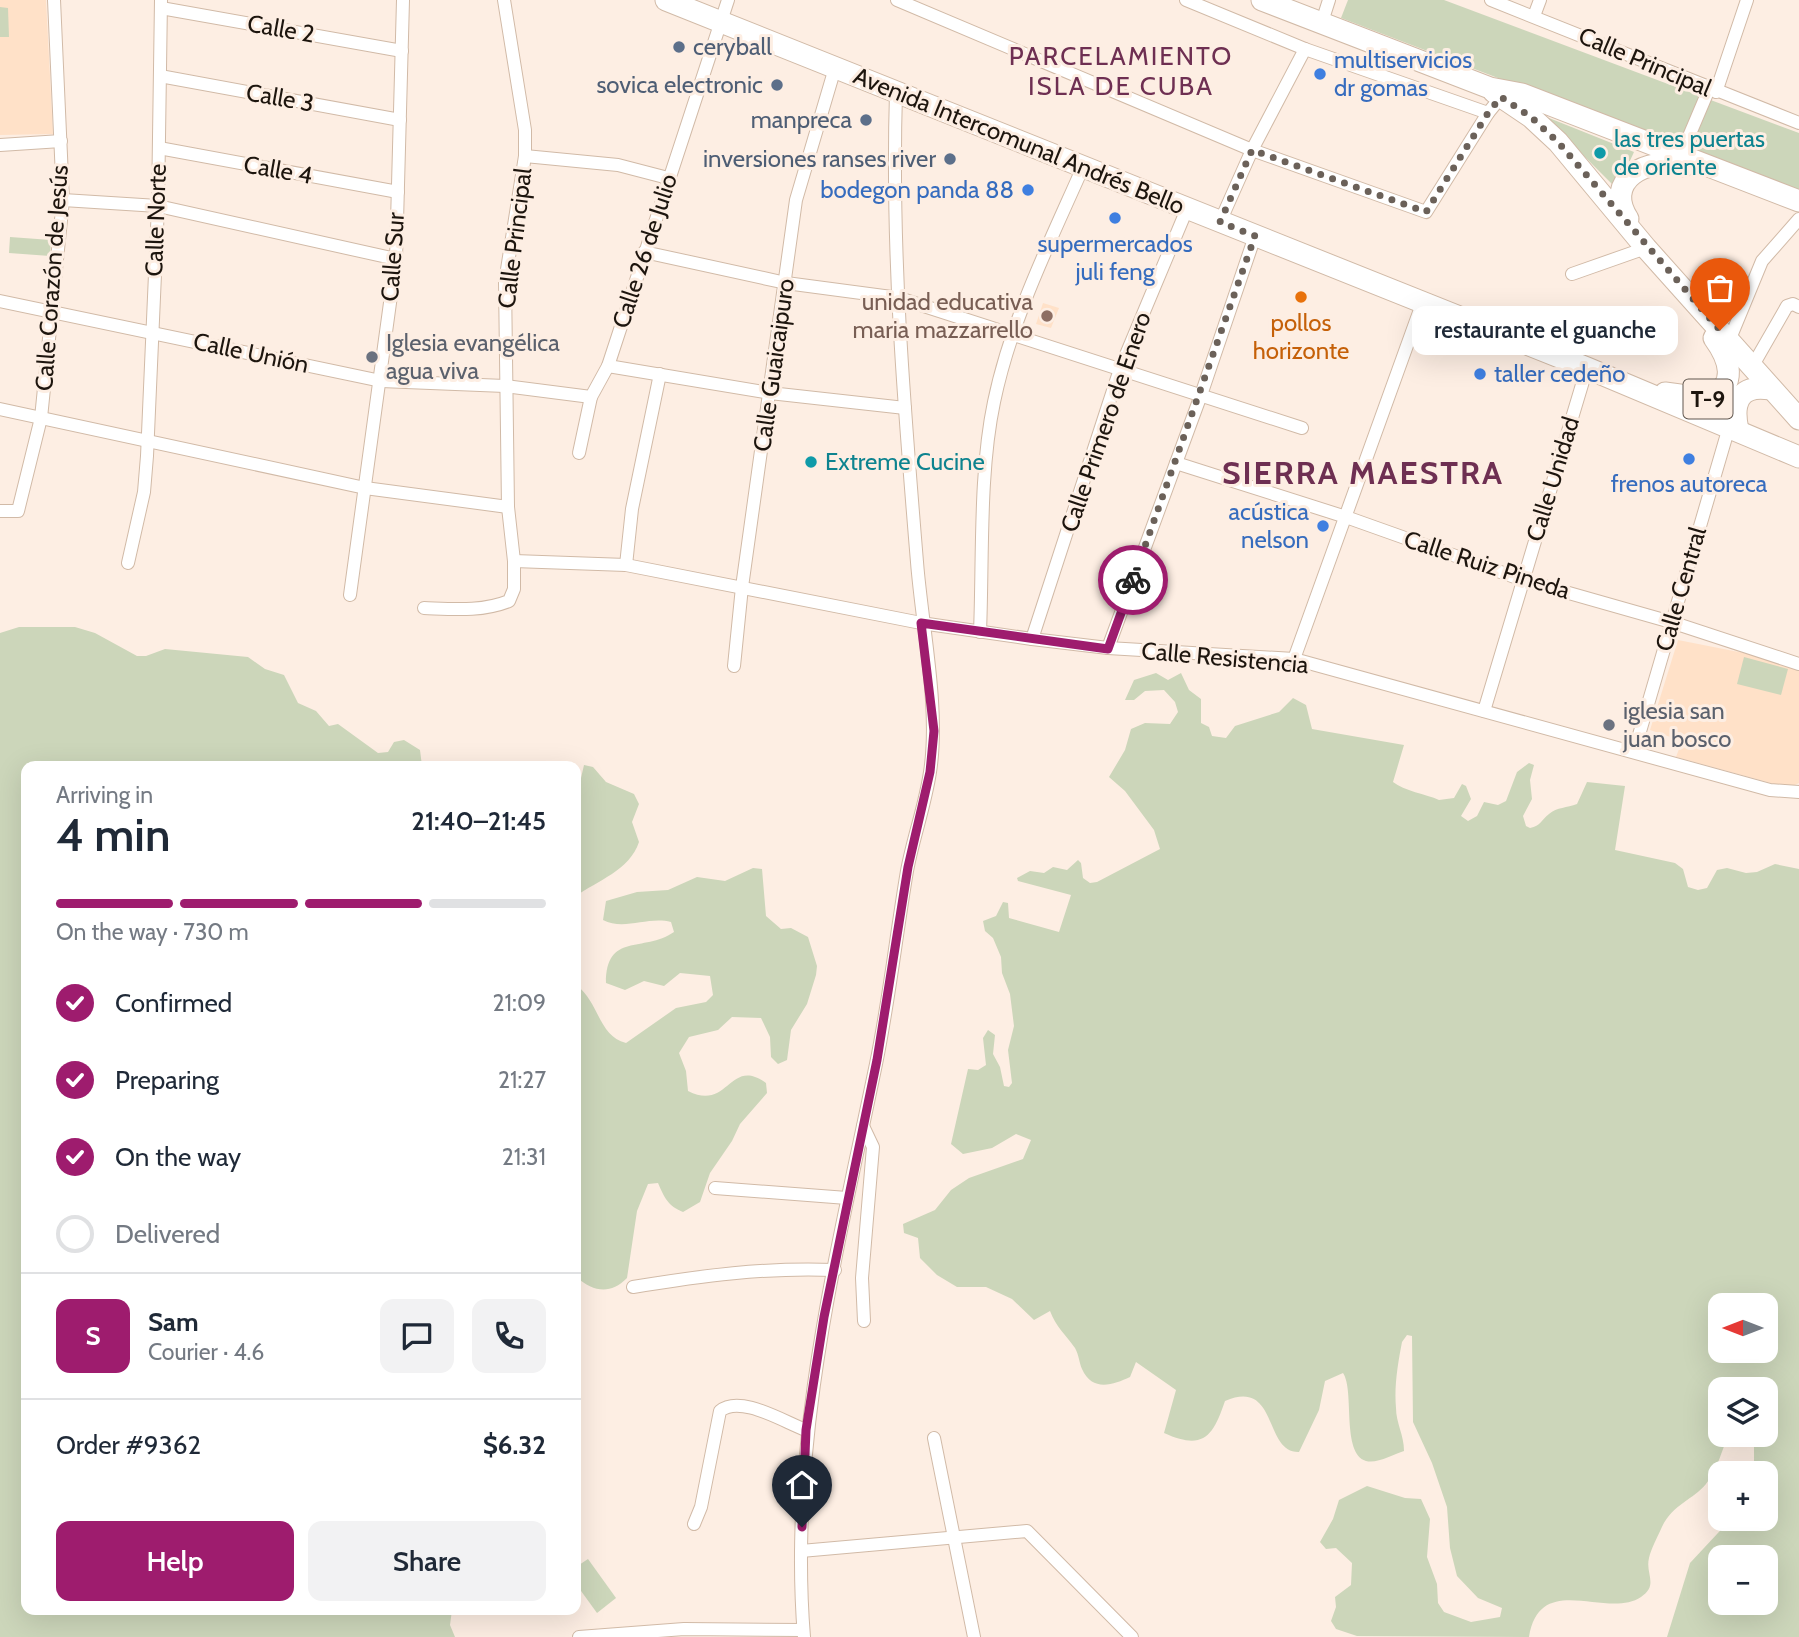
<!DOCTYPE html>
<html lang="en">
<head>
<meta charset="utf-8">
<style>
  body { margin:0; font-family:Cabin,sans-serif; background:#f2f2f3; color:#1f2937; height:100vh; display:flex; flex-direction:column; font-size:26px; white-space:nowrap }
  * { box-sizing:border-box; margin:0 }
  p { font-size:23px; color:#747a83 }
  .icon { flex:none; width:38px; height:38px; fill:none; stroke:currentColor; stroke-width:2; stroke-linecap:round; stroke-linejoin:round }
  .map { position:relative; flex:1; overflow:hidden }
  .panel { position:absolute; left:21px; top:761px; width:560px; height:854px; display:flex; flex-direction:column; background:#fff; border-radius:14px; box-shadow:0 7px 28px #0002 }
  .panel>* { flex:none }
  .needle { width:46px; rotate:270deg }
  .tools { position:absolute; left:1708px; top:1293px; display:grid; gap:14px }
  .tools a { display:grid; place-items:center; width:70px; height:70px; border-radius:14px; background:#fff; box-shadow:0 7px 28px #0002; font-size:35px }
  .pin { position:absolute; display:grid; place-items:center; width:60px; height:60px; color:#fff; margin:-72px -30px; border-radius:50% 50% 50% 0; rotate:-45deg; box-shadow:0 0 7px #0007 }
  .pin .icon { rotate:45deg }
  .courier { position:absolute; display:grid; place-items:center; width:70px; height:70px; margin:-35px; border:5px solid #9e1c6e; border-radius:50%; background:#fff; color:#222; box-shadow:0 2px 9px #0007 }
  .bubble { position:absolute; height:49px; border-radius:14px; background:#fff; box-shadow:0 7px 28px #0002; font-size:23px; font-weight:600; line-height:49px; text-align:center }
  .head em { font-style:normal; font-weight:600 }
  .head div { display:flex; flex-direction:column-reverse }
  .head { display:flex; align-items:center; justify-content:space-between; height:119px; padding:0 35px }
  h1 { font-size:46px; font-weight:600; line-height:52px }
  .bar { display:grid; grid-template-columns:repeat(4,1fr); gap:10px 7px; align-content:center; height:84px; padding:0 35px }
  .bar i { height:9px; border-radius:5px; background:#e0e1e3 }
  .bar .on { background:#9e1c6e }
  .bar p { grid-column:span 4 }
  .line { display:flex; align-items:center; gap:18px; padding:0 35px; border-top:2px solid #e0e1e3 }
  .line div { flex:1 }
  .round { display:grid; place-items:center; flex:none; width:74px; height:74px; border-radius:14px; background:#f2f2f3 }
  ol { padding:0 35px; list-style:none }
  li { display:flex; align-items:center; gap:21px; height:77px }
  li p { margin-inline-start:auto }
  li .icon { padding:7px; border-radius:50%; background:#9e1c6e; color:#fff; stroke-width:4 }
  li:last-child { color:#747a83 }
  li i { width:38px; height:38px; border:4px solid #e0e1e3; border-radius:50% }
  .button { display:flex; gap:14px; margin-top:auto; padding:14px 35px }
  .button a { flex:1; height:80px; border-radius:14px; background:#9e1c6e; color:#fff; font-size:28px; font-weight:600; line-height:80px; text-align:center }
  .button a+a { background:#f2f2f3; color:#1f2937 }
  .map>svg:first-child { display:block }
  .built { fill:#ffe1c8 }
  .green { fill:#ccd6ba; fill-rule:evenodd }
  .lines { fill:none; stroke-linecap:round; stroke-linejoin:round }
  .minor-casing { stroke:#d1baa7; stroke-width:14 }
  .trunk-casing { stroke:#d1baa7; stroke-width:23 }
  .minor { stroke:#fff; stroke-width:12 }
  .trunk { stroke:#fff; stroke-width:21 }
  .done { stroke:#6b6159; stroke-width:7; stroke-dasharray:0 12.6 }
  .route { stroke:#9e1c6e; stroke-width:9 }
  .service-dot { fill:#5c6f8a; stroke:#fdeee3; stroke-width:2.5 }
  .shop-dot { fill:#3f7fe0; stroke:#fdeee3; stroke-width:2.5 }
  .culture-dot { fill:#0f9aa8; stroke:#fdeee3; stroke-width:2.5 }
  .food-dot { fill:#e8710a; stroke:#fdeee3; stroke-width:2.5 }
  .education-dot { fill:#8d6e63; stroke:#fdeee3; stroke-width:2.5 }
  .worship-dot { fill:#6b7280; stroke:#fdeee3; stroke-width:2.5 }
  .labels { text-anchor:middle; stroke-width:6; stroke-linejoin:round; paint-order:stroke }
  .shield { fill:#fdeee3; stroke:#60564e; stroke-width:2 }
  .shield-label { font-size:23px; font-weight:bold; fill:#1d150e }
  .street-label { font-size:24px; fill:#1d150e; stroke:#fdeee3 }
  .service-label { font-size:24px; fill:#4e5e75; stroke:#fdeee3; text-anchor:end }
  .shop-label { font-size:24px; fill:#366cbe; stroke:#fdeee3; text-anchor:start }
  .culture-label { font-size:24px; fill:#0d838f; stroke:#fdeee3; text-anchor:start }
  .education-label { font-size:24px; fill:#785e54; stroke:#fdeee3; text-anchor:end }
  .food-label { font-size:24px; fill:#c56008; stroke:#fdeee3 }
  .worship-label { font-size:24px; fill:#5b616d; stroke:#fdeee3; text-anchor:start }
  .neighbourhood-label { font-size:26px; letter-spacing:2px; fill:#6e2f52; stroke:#fdeee3 }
  .district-label { font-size:32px; font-weight:bold; letter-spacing:2px; fill:#6e2f52; stroke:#fdeee3 }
</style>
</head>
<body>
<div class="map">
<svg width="1799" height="1637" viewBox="0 0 1799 1637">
  <rect width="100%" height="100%" fill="#fdeee3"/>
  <g class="built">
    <path d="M0,0h46l7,134 -53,1z"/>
    <path d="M1043,303l16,5 -8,20 -15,-4z"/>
    <path d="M1678,640l86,17 35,14v112l-10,5 -113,-31 6,-16 -32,-11z"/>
  </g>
  <g class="green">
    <path d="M1348,0h96l355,133v60l-458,-175z"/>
    <path d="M0,7l8,1 1,29h-9z"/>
    <path d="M1544,116l90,36 -17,37z"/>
    <path d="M10,237l41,3 -1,16 -41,-3z"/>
    <path d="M19,627h56l20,6 42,23h9l19,-7 83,8 17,12 19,6 14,28 18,8 13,15 9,-2 40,29 10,-1 6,-10 10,-2 16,10 2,16h-396v844h426l-2,15 5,12h-455v-1004z"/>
    <path d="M1744,657l44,12 -7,26 -44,-11z"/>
    <path d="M1156,673l12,7 13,-7 8,17 12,9v24l8,4 3,9 14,2 9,-12 44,-14 14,-14 13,7 6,24 92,16 -11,37c11,9 33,12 46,18l15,-2 8,-14 4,2 5,13 -10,17 7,5 9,-5 7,-14 14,3 8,-4 11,-29 12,-9 5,2 -4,15 2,19 -9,17 3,10 4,2c11,-2 11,-8 19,-14 8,-7 18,-6 28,-10l10,-22 38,4 -10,64 60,13 8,6 5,18 10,3 9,-2 10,-18 10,-2 19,5 11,-1 18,-8 24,5v768h-132l23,-74 41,-44h35v-45l-12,-1v-37l12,-1v-34l6,-8 -2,-10 -6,-2 -10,8 -34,1v45h8c-6,16 -11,35 -22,49 -13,16 -35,21 -45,45 -4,9 -10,20 -12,29 -4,16 10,27 -8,39 -34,23 -101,-27 -112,40l-172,-1 -21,-7 -5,-8 5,-14 -1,-10 16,-12 1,-22 -16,-15 -10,1 -6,-7 13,-23 6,-19 28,-14 38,12 16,1 9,20 -3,38 10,27 1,19 6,9 27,10 29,-5 2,-9 -24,-10 -21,-22 -7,-28 -3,-41 -15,-44 -19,-41 -1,-86 -5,-1 -5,7c-4,21 -8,44 -6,66 0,15 8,27 8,43 -10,3 -27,13 -38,10 -25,-8 -11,-70 -23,-88l-18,8 -6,29 -20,42c-36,1 -20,-74 -74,-51 -12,35 -21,50 -61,32l12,-43 -40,-28 -6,15c-17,8 -38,15 -48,-8 -3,-7 -3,-14 -7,-21 -10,-14 -19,-21 -25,-37l-16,9 -22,-21 -26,-12h-29l-20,-12 -17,-17 -2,-20 -14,-5 -1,-9 32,-14 16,-20 18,-12 54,-19 8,-19 -15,-6 -24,14 -29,6 -12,-10 17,-75 10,1 8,-5 -3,-27 5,-8 7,5 -2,19 7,13 4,19 5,1 3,-4 -4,-33 6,-24 -4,-32 -8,-21 -1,-16 -8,-19 -8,-7 -2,-10 13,-5 7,-14 5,1 1,15 50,14 12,-37 -53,-14 -1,-3 13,-7 14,2 9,-6 14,3 11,-10 3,3 2,15 7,5 7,-1 63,-33 -6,-19 -29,-39 -16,-14 16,-27 6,-21 14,-6 25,1 8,-12 -3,-10 -11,-12 -19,1 -11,9h-9l9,-20zM1720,1306h46v45h-46zM1720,1558h46v45h-46z"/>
    <path d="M584,765l9,2 13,15 28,12 5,10 -7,18 7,20c-9,28 -42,39 -63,54v-96z"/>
    <path d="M753,868l9,1 4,47 15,13 10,-1 17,9 9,29 -1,9 -9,29 -16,26 -4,30 -9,4 -7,-7 -1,-20 -9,-19 -29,-1 -14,13 -29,7 -10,16 7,18 2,20c41,21 41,-35 78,-8l1,10 -27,31 -8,17 -22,32 -10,29 -17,10c-15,-6 -19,-15 -25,-29l-10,1 -11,27 -10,67c-17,17 -33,14 -51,-1v-292c23,16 22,51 50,58l50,-35 30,-6 7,-7 -3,-19 -30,-3 -16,13 -20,-5 -19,9 -19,-7c0,-51 37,-30 68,-51l-3,-10c-23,-6 -47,9 -68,-2l3,-19 31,-9 31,-2 29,-13 28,4z"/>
    <path d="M588,1559l28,39 -19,15 -21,-29v-17z"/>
  </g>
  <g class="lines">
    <g class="minor-casing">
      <g id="minor">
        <path d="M897,0l355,150 174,62 62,-99 13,-16"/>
        <path d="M1186,0l119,49 183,64"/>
        <path d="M1491,0l308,123"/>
        <path d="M161,8l241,43"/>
        <path d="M1534,16l6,-16"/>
        <path d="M1321,25l8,-25"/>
        <path d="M160,76l240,44"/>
        <path d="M1716,92l31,-92"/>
        <path d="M0,145l61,-4"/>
        <path d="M159,148l239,44"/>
        <path d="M1681,155l28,-66"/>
        <path d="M525,156l93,9 50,13"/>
        <path d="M63,200l95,6 238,53"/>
        <path d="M1220,222l32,-72 53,-101"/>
        <path d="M644,252l142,31 113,15 403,130"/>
        <path d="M1572,274l74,-26"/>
        <path d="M0,301l381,80 124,5 86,11 17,-31 120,-366"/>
        <path d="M1729,341l33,-80 37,-42"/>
        <path d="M608,366l162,27 135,15"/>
        <path d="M1752,367l35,-61 6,-2 6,3"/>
        <path d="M0,409l365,79 143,19"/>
        <path d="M579,453l12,-56"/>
        <path d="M1176,463l170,54 177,63 148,42 128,42"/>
        <path d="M0,511h18l23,-93 22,-218 -9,-200"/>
        <path d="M514,561l112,4 295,58 111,16 76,9 186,11 476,131 29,2"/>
        <path d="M128,563l16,-71 3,-36 11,-250 3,-206"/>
        <path d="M626,565l6,-56 28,-135"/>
        <path d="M350,595l46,-336 7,-259"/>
        <path d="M424,608c28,1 58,4 85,-7l5,-12v-28l-6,-54 -3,-225 20,-126v-26l-21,-130"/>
        <path d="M980,632c3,-73 -1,-159 14,-230 17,-82 55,-158 89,-235"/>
        <path d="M1032,639l88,-270 67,-160"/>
        <path d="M1108,648l93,-253 54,-159"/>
        <path d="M1294,659l128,-355"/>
        <path d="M734,666l8,-79 54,-387 39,-132"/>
        <path d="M1484,711l103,-343"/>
        <path d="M1634,752l95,-325"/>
        <path d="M863,1126l10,21 -11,131 2,43"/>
        <path d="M715,1188l132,10"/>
        <path d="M633,1287c67,-11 133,-20 202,-17"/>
        <path d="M934,1438l40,199"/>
        <path d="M694,1524l7,-17 19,-96c20,-17 64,11 86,19"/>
        <path d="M801,1551l226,-20 105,106"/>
        <path d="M579,1637l105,-8 119,1"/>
        <path d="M804,1637c-16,-195 33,-384 72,-573 13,-63 20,-128 31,-193 6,-33 18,-65 23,-99 10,-64 -8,-145 -13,-210 -13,-157 -26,-313 -21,-469"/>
      </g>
    </g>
    <g class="trunk-casing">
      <g id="trunk">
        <path d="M666,0l921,368 212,89"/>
        <path d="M1262,0l228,88 32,6 277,107"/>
        <path d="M1494,92l37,25 27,25 88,106 153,171"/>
        <path d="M1628,219c-25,-39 19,-63 56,-53"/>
        <path d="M1665,393l44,6c29,-14 21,-39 5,-61"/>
        <path d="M1738,430c-6,-27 1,-46 32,-41"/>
      </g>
    </g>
    <use href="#minor" class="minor"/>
    <use href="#trunk" class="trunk"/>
  </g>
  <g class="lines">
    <path class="done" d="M1133,580l122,-344 -35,-14 32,-72 174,62 62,-99 13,-16 30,20 27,25 162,188"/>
    <path class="route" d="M802,1527l4,-97 18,-113 53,-257 31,-193 22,-95 4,-41 -13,-108 187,26 25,-69"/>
  </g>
  <g class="service-dot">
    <circle cx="679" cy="47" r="7"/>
    <circle cx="777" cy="85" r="7"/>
    <circle cx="866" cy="120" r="7"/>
    <circle cx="950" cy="159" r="7"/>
  </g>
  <g class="shop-dot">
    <circle cx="1320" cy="74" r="7"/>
    <circle cx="1028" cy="190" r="7"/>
    <circle cx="1115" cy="218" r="7"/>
    <circle cx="1480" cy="374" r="7"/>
    <circle cx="1689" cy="459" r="7"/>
    <circle cx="1323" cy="526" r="7"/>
  </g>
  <g class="culture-dot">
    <circle cx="1600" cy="153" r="7"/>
    <circle cx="811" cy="462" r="7"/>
  </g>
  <circle class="food-dot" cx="1301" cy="297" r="7"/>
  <circle class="education-dot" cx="1047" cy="316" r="7"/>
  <g class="worship-dot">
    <circle cx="372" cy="357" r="7"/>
    <circle cx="1609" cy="725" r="7"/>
  </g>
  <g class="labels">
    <rect class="shield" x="1683.5" y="379.5" width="49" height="39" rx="5"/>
    <g class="shield-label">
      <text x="1708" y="407">T-9</text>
    </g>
    <g class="street-label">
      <text transform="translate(281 29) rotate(10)" y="8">Calle 2</text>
      <text transform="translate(1645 62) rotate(23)" y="8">Calle Principal</text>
      <text transform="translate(280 98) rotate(10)" y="8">Calle 3</text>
      <text transform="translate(1019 141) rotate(22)" y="8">Avenida Intercomunal Andrés Bello</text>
      <text transform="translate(278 170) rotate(10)" y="8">Calle 4</text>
      <text transform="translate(156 220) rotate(-88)" y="8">Calle Norte</text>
      <text transform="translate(515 238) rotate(-83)" y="8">Calle Principal</text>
      <text transform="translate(645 251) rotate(-72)" y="8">Calle 26 de Julio</text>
      <text transform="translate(393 257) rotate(-86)" y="8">Calle Sur</text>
      <text transform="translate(52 278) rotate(-86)" y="8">Calle Corazón de Jesús</text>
      <text transform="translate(251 353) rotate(12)" y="8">Calle Unión</text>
      <text transform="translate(774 365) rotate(-82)" y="8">Calle Guaicaipuro</text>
      <text transform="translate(1106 422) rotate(-71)" y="8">Calle Primero de Enero</text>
      <text transform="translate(1553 479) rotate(-73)" y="8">Calle Unidad</text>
      <text transform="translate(1487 565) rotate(18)" y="8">Calle Ruiz Pineda</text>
      <text transform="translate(1681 589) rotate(-74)" y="8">Calle Central</text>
      <text transform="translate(1225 658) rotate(5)" y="8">Calle Resistencia</text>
    </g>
    <g class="service-label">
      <text x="693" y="55" text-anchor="start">ceryball</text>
      <text x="763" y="93">sovica electronic</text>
      <text x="852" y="128">manpreca</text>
      <text x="936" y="167">inversiones ranses river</text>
    </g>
    <g class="shop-label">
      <text x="1334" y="68">multiservicios<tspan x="1334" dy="28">dr gomas</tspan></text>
      <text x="1014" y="198" text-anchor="end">bodegon panda 88</text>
      <text x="1115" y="252" text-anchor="middle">supermercados<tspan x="1115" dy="28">juli feng</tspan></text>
      <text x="1494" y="382">taller cedeño</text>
      <text x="1689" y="492" text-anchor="middle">frenos autoreca</text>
      <text x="1309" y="520" text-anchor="end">acústica<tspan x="1309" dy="28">nelson</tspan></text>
    </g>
    <g class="culture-label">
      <text x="1614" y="147">las tres puertas<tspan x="1614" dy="28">de oriente</tspan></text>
      <text x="825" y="470">Extreme Cucine</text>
    </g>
    <g class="education-label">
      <text x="1033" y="310">unidad educativa<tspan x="1033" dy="28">maria mazzarrello</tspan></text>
    </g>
    <g class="food-label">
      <text x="1301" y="331">pollos<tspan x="1301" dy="28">horizonte</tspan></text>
    </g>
    <g class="worship-label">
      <text x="386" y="351">Iglesia evangélica<tspan x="386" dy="28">agua viva</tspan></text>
      <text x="1623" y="719">iglesia san<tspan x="1623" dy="28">juan bosco</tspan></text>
    </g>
    <g class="neighbourhood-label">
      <text x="1121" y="65">PARCELAMIENTO<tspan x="1121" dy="30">ISLA DE CUBA</tspan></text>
    </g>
    <g class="district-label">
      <text x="1363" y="484">SIERRA MAESTRA</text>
    </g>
  </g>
</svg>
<div class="tools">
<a><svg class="needle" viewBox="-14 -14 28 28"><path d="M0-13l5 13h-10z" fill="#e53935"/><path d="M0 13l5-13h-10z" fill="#747a83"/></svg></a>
<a><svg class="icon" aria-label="layers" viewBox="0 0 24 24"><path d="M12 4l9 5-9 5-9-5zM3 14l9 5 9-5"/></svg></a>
<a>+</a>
<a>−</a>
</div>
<div class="pin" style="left:1720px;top:330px;background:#ea580c"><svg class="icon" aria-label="bag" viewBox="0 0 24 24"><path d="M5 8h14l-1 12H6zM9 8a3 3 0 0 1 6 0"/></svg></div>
<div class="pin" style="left:802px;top:1527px;background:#1f2937"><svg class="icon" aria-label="home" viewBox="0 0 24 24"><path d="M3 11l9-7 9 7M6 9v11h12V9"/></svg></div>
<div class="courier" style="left:1133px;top:580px"><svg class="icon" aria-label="bike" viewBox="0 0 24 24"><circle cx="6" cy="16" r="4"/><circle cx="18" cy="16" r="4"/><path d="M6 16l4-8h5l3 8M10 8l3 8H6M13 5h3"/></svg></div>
<div class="bubble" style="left:1412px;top:306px;width:266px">restaurante el guanche</div>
<section class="panel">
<div class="head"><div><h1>4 min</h1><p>Arriving in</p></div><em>21:40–21:45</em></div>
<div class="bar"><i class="on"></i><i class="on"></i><i class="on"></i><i></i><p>On the way · 730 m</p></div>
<ol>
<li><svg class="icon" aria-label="check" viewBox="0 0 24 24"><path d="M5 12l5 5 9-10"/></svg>Confirmed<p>21:09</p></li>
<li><svg class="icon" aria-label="check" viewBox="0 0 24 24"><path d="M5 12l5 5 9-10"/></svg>Preparing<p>21:27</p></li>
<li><svg class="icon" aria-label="check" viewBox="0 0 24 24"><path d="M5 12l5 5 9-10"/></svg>On the way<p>21:31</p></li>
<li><i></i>Delivered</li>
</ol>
<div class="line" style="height:126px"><b class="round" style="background:#9e1c6e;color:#fff">S</b><div><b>Sam</b><p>Courier · 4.6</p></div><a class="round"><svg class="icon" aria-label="chat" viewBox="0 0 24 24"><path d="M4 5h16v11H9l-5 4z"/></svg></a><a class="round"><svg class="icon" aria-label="phone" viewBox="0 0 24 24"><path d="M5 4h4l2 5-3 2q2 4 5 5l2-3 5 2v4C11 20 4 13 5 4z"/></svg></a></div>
<div class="line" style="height:91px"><div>Order #9362</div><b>$6.32</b></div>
<div class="button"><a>Help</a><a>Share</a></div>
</section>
</div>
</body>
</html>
